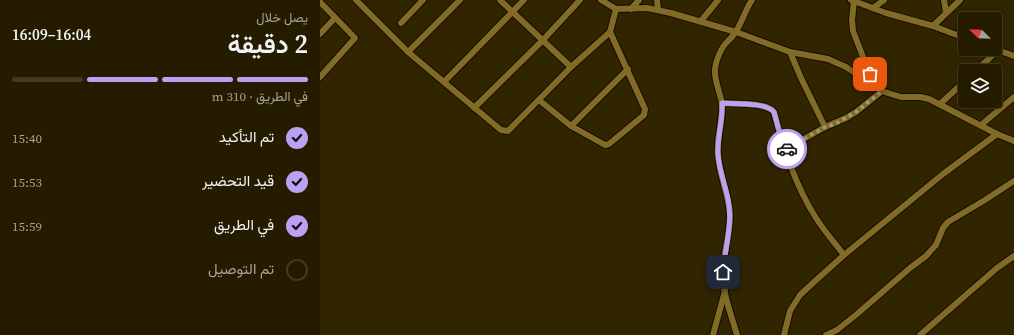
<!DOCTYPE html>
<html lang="ar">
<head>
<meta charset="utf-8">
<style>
  body { margin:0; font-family:"Source Serif 4",Vazirmatn,serif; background:#31290f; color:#f1f3f6; direction:rtl; height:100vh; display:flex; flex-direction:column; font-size:15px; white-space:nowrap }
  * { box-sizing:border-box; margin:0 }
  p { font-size:13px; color:#a3a199 }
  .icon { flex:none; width:22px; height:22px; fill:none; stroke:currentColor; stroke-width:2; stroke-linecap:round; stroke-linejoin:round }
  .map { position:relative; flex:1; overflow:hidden; direction:ltr }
  .side { display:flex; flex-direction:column; background:#251c00; width:320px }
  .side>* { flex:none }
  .needle { width:26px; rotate:293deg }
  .controls { position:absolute; left:638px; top:12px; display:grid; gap:8px }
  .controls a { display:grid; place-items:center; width:44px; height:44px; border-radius:4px; background:#251c00; box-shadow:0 2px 6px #0003,0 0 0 1px #423a22; font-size:20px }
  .pin { position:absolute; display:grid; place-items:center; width:34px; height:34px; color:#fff; margin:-17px; border-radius:8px; box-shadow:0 2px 6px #0006 }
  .courier { position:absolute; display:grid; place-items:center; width:40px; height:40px; margin:-20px; border:3px solid #bca0f2; border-radius:50%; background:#fff; color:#222; box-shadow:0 1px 5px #0007 }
  .headline em { font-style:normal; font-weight:600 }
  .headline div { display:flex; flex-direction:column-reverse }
  .headline { display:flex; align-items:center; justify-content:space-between; height:68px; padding:0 12px }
  h1 { font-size:26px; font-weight:600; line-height:30px }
  .bar { display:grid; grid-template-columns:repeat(4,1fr); gap:6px 4px; align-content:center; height:48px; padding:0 12px }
  .bar i { height:5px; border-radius:3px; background:#423a22 }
  .bar .on { background:#bca0f2 }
  .bar p { grid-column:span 4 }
  ol { padding:0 12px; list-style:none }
  li { display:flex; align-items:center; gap:12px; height:44px }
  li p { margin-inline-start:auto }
  li .icon { padding:4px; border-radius:50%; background:#bca0f2; color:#111; stroke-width:4 }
  li:last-child { color:#a3a199 }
  li i { width:22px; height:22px; border:2px solid #423a22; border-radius:50% }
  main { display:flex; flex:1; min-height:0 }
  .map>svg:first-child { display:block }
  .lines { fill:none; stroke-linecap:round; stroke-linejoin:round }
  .minor-casing { stroke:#150e00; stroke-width:8 }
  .minor { stroke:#826b26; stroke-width:6 }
  .done { stroke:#a59977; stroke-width:4; stroke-dasharray:0 7.2 }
  .route { stroke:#bca0f2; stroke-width:5 }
</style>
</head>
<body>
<main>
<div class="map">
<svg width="694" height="335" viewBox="0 0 694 335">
  <rect width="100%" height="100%" fill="#312500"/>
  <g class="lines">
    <g class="minor-casing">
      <g id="minor">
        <path d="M36,0l52,52 93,78 7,1 63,-64 39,-35 6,-23"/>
        <path d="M180,0l71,67"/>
        <path d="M281,0l15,9 31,-1 24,5 65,19 54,20 38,7 18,8 36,24 9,3 10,3h19l9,2 68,35 17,7"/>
        <path d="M337,0l1,10"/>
        <path d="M531,0l35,13 47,13 32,12"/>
        <path d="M624,0l2,12"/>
        <path d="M534,1l-2,19 1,11 21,54"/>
        <path d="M0,2l35,36 -35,39"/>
        <path d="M553,8l11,-8"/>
        <path d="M311,9l8,-9"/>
        <path d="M381,21l17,-21"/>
        <path d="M81,23l22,-23"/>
        <path d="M613,26l27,-26"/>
        <path d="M0,34l15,-16"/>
        <path d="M675,49l19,7"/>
        <path d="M88,52l52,-52"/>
        <path d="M470,52l11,26 24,49"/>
        <path d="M656,71l22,-21"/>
        <path d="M124,82l80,-82"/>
        <path d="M219,100l32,26 34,19 4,-1 35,-29 1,-6 -35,-77"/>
        <path d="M402,103c13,1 44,-1 52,9 10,37 21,73 42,106 8,13 19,25 28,37"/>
        <path d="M620,104l25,-23"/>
        <path d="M154,108l69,-68 37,-40"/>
        <path d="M661,125l33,-28"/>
        <path d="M251,126l57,-57"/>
        <path d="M464,150l41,-23 21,-9 10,-6 26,-21"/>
        <path d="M393,335l12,-44"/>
        <path d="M417,335c-5,-18 -15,-43 -14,-62 0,-20 8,-40 7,-60 -2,-20 -10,-37 -12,-57 -2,-17 5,-34 4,-51 -1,-12 -8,-23 -7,-36 1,-9 6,-21 12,-27 3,-3 6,-6 8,-9 7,-10 10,-23 17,-33"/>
        <path d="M464,335l6,-24 10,-16 14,-13 30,-27 99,-81 54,-40"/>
        <path d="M506,335l11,-5 20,-16 53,-46 16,-12 10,-11 7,-17 5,-6 37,-22 29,-19"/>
        <path d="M600,335l77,-67 17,-12"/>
      </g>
    </g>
    <use href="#minor" class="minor"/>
  </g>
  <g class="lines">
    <path class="done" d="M467,149l38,-22 10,-3 21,-12 26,-21 -8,-6 -4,-11"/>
    <path class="route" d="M403,272c2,-24 10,-49 5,-73 -3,-15 -9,-29 -10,-45 -1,-17 5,-33 4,-51 12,1 44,-1 52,9l10,38 3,-1"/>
  </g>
</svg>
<div class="controls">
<a><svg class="needle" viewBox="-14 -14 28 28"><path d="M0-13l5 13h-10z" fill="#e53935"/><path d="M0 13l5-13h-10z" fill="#a3a199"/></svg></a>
<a><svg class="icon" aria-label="layers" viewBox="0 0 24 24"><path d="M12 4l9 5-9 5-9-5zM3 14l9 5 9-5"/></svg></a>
</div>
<div class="pin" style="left:550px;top:74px;background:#ea580c"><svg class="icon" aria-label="bag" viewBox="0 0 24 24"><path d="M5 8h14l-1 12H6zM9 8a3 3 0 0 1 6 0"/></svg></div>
<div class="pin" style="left:403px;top:272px;background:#1f2937"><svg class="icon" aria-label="home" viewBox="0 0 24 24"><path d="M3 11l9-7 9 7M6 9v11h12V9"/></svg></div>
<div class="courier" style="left:467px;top:149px"><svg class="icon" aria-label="car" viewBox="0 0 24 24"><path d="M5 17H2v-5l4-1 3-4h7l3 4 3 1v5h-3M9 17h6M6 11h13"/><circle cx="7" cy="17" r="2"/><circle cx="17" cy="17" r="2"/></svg></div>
</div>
<section class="side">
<div class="headline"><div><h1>2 دقيقة</h1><p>يصل خلال</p></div><em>16:04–16:09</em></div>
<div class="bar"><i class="on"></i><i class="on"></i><i class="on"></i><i></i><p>في الطريق · 310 m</p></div>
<ol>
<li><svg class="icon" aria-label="check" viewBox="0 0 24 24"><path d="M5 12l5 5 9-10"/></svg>تم التأكيد<p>15:40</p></li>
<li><svg class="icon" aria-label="check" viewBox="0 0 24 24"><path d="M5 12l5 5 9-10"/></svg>قيد التحضير<p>15:53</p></li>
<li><svg class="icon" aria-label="check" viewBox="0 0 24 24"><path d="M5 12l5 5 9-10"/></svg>في الطريق<p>15:59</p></li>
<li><i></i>تم التوصيل</li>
</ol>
</section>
</main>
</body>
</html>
